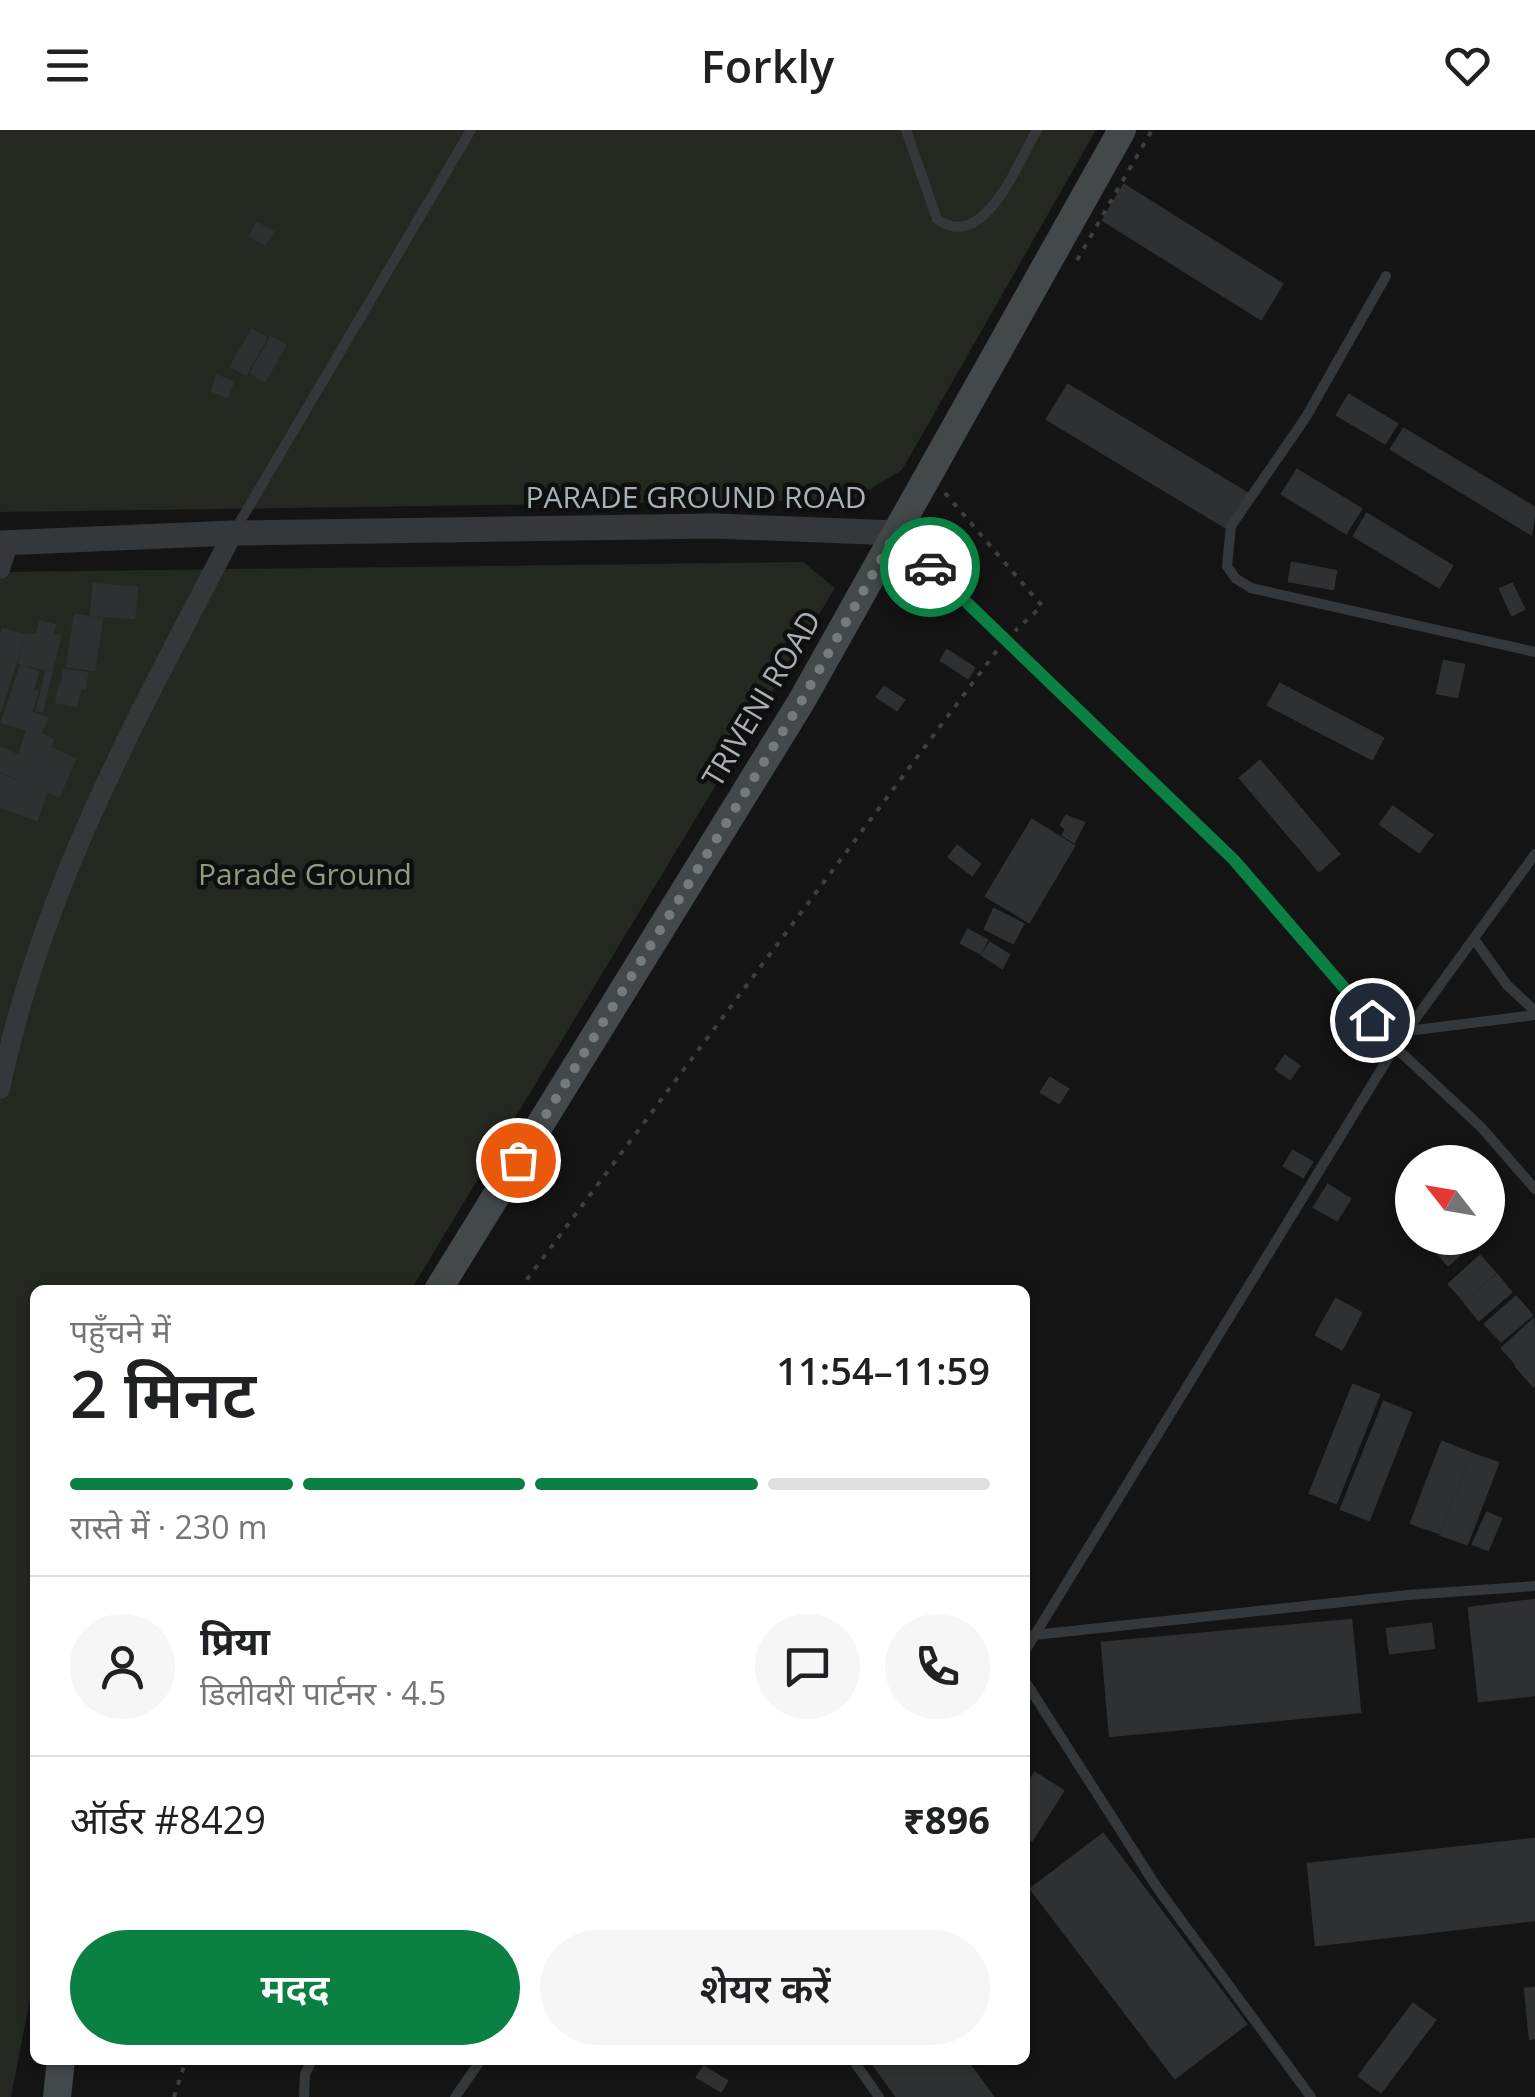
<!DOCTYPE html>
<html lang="hi">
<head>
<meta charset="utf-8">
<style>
  body { margin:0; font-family:"Open Sans","Noto Sans Devanagari",sans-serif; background:#f6f6f6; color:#202124; height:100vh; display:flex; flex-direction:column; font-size:38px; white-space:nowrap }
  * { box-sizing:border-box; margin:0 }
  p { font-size:32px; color:#757577 }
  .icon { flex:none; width:55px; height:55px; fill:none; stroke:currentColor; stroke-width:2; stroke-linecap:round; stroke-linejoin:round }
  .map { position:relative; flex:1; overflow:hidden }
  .drawer { position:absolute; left:30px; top:1155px; width:1000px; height:780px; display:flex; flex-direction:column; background:#fff; border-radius:15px; box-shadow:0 2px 8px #0004 }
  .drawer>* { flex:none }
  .needle { width:65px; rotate:301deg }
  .controls { position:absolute; left:1395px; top:1015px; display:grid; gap:20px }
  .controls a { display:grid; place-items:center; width:110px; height:110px; border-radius:50%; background:#fff; box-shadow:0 2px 8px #0004; font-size:50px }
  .pin { position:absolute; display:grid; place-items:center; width:85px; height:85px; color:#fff; margin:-42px; border:5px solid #fff; border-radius:50%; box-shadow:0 2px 10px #0007 }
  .courier { position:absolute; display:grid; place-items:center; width:100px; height:100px; margin:-50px; border:8px solid #0b8043; border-radius:50%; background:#fff; color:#222; box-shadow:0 2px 12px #0007 }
  .head em { font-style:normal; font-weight:600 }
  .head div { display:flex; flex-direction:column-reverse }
  .head { display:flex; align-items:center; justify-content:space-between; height:170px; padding:0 40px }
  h1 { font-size:65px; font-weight:600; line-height:75px }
  .bar { display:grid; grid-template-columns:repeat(4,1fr); gap:15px 10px; align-content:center; height:120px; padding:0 40px }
  .bar i { height:12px; border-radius:8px; background:#e0e0e0 }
  .bar .current { background:#0b8043 }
  .bar p { grid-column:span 4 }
  .line { display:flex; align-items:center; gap:25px; padding:0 40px; border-top:2px solid #e0e0e0 }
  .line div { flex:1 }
  .round { display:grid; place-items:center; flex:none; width:105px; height:105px; border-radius:52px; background:#f6f6f6 }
  .cta { display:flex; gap:20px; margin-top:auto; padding:20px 40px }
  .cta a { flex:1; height:115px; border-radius:60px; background:#0b8043; color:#fff; font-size:40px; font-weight:600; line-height:115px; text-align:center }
  .cta a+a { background:#f6f6f6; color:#202124 }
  header { display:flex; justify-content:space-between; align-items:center; height:130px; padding:0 40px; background:#fff; font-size:45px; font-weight:600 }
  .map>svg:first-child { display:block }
  .green { fill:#232820 }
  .building { fill:#2f3031; stroke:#2e3031; stroke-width:2.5 }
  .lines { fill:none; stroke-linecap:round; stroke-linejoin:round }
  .path { stroke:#3b4041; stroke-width:4; stroke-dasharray:5 8; stroke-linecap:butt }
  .service { stroke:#35383a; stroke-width:10 }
  .minor { stroke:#35383a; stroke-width:20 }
  .tertiary { stroke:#35383a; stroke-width:25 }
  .secondary { stroke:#43484a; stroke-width:28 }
  .done { stroke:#737b7d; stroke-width:10; stroke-dasharray:0 18 }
  .route { stroke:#0b8043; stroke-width:12 }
  .labels { text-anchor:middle; stroke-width:9; stroke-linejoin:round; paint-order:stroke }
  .street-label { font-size:30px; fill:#a6b2b5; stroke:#0f0f10 }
  .park-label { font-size:30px; fill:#8d9e7f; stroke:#0f0f10 }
</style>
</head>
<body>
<header><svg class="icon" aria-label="menu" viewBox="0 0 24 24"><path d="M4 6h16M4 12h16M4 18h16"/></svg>Forkly<svg class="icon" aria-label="heart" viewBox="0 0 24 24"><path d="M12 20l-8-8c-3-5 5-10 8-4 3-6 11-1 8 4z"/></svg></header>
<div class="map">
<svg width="1535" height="1967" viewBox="0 0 1535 1967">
  <rect width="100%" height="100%" fill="#141415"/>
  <g class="green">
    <path d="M0,0h1096l-194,340 -50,30 -852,12z"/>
    <path d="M803,432l32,26 -424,702h-376v683l-24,124h-11v-1525z"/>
  </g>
  <g class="building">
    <path d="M1124,55l158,99 -21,35 -158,-99z"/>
    <path d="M257,93l16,9 -8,12 -15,-8z"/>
    <path d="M252,200l14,8 -20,36 -15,-8z"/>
    <path d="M271,207l14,8 -20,36 -14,-8z"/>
    <path d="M217,246l16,6 -6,15 -15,-6z"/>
    <path d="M1068,255l180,109 -21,34 -180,-109z"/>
    <path d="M1349,265l48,29 -12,19 -48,-28z"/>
    <path d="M1404,299l131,79 -4,26 -140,-85z"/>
    <path d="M1297,340l64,39 -15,24 -64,-39z"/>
    <path d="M1367,384l85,52 -13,21 -85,-51z"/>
    <path d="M1292,433l44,8 -3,18 -44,-8z"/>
    <path d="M94,454l43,4 -3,30 -43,-3z"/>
    <path d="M1512,454l12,25 -12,6 -12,-26z"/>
    <path d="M75,485l27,4 -8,51 -27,-4z"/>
    <path d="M40,492l15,3 -3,10 8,1 -18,75 -5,-1 10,-41 -28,-6 7,-27 11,-2z"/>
    <path d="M3,499l21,6 -24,77v-74z"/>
    <path d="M947,520l27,18 -6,10 -27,-18z"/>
    <path d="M1444,531l20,4 -7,32 -20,-4z"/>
    <path d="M21,536l17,6 -6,20 -18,-6z"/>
    <path d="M64,540l23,3 -2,15 -23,-4z"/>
    <path d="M1280,554l103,54 -11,21 -104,-54z"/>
    <path d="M60,555l20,5 -4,16 -20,-4z"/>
    <path d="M14,556l24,6 -13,37 -23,-7z"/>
    <path d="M884,557l20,13 -7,10 -20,-13z"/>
    <path d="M33,583l14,6 -7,15 13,6 -3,8 25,11 -16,37 -59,-25v-23l19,8z"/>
    <path d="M1260,631l79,93 -20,17 -79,-93z"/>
    <path d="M0,645l46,17 -9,28 -37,-13z"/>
    <path d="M1393,677l39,28 -13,17 -39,-28z"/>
    <path d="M1066,686l18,7 -10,19 -11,-7 3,-6 -5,-4z"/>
    <path d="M1032,690l42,26 -45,76 -43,-26z"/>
    <path d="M957,716l23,18 -8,11 -23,-18z"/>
    <path d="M994,779l29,15 -10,19 -28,-14z"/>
    <path d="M968,800l19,10 -7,13 -19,-10z"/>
    <path d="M990,813l19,12 -7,13 -20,-13z"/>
    <path d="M1285,926l14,10 -9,13 -14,-10z"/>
    <path d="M1050,948l18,11 -9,14 -18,-11z"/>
    <path d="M1293,1021l19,11 -9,15 -19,-11z"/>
    <path d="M1328,1055l22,14 -13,21 -23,-13z"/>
    <path d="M1438,1108h41l-31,27 -18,-21z"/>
    <path d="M1480,1126l15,17 -31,28 -15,-17z"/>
    <path d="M1497,1145l14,17 -32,28 -14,-17z"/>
    <path d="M1516,1167l16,18 -31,26 -16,-17z"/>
    <path d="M1336,1169l25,14 -19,36 -26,-14z"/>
    <path d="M1533,1190l2,27 -19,17 -14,-16z"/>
    <path d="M1535,1220v34l-2,2 -17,-20z"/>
    <path d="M1353,1255l26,10 -43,108 -26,-10z"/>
    <path d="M1384,1272l27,11 -42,107 -28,-11z"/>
    <path d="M1442,1312l28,11 -31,80 -28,-10z"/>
    <path d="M1472,1324l26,9 -31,81 -26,-9z"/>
    <path d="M1487,1383l14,6 -13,31 -15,-6z"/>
    <path d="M1535,1470v95l-56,6 -10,-93z"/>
    <path d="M1351,1490l9,92 -250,24 -8,-93z"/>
    <path d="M1431,1494l3,24 -44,5 -3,-24z"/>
    <path d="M1035,1643l28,18 -31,49 -7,-4v-48z"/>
    <path d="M1103,1704l143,190 -71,54 -144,-189z"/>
    <path d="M1535,1709v81l-219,25 -8,-81z"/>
    <path d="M1535,1858v50l-5,1 -5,-50z"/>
    <path d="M1413,1874l22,16 -54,72 -22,-16z"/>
    <path d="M870,1930h96l27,37h-96z"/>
    <path d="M704,1937l23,14 -6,10 -24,-14z"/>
  </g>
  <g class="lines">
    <g class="path">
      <path d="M1077,130l75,-130"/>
      <path d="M945,363l97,113 -27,25"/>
      <path d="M519,1160l479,-641"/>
      <path d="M174,1967l12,-37"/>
    </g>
    <g class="service">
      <path d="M906,0l31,89c47,35 81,-57 100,-89"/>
      <path d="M1386,146l-80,141 -75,109 -4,40 8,12 16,10 284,64"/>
      <path d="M235,400l236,-400"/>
      <path d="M896,403l338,327 161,187 86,80 54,62"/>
      <path d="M1474,809l33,46 28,26"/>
      <path d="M1407,901l128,-16"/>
      <path d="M1025,1506l383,-41 127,-9"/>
      <path d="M1025,1521l370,-604 140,-193"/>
      <path d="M1025,1551l133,208 153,208"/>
      <path d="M853,1930l26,37"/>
      <path d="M304,1967l1,-23 7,-14"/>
      <path d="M455,1967l26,-37"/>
    </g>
    <g class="minor">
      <path d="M0,439l8,-25"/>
      <path d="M0,959c42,-203 138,-373 233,-556"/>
    </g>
    <path class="tertiary" d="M0,413l233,-10 482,-7 181,7"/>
    <g class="secondary">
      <path d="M438,1160l363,-588 321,-572"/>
      <path d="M57,1967l4,-37"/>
    </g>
  </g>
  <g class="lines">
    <path class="done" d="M518,1030l283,-458 95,-169 34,34"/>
    <path class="route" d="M930,437l304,293 138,160"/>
  </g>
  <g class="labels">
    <g class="street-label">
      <text x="696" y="378">PARADE GROUND ROAD</text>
      <text transform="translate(762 569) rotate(-59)" y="10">TRIVENI ROAD</text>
    </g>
    <g class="park-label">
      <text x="305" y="755">Parade Ground</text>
    </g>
  </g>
</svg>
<div class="controls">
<a><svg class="needle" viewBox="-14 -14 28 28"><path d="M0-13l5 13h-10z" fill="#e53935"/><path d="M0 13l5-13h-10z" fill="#757577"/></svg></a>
</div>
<div class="pin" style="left:518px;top:1030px;background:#ea580c"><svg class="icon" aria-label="bag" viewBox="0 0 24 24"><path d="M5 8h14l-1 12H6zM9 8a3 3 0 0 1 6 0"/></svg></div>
<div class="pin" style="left:1372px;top:890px;background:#1f2937"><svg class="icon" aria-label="home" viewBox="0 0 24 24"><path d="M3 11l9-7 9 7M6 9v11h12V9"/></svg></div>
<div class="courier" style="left:930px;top:437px"><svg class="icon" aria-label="car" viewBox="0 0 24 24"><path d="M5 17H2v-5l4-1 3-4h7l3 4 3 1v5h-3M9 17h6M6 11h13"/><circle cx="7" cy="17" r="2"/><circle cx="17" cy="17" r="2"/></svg></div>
<section class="drawer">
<div class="head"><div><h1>2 मिनट</h1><p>पहुँचने में</p></div><em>11:54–11:59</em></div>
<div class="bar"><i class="current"></i><i class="current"></i><i class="current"></i><i></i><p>रास्ते में · 230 m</p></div>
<div class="line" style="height:180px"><a class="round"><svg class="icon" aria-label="person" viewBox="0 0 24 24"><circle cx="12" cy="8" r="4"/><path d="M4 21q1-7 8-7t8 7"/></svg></a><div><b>प्रिया</b><p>डिलीवरी पार्टनर · 4.5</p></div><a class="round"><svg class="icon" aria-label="chat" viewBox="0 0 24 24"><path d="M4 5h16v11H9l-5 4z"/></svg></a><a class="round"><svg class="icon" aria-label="phone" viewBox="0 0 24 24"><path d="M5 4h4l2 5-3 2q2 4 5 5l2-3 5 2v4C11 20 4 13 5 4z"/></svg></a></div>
<div class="line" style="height:130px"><div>ऑर्डर #8429</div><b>₹896</b></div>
<div class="cta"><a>मदद</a><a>शेयर करें</a></div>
</section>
</div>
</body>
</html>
